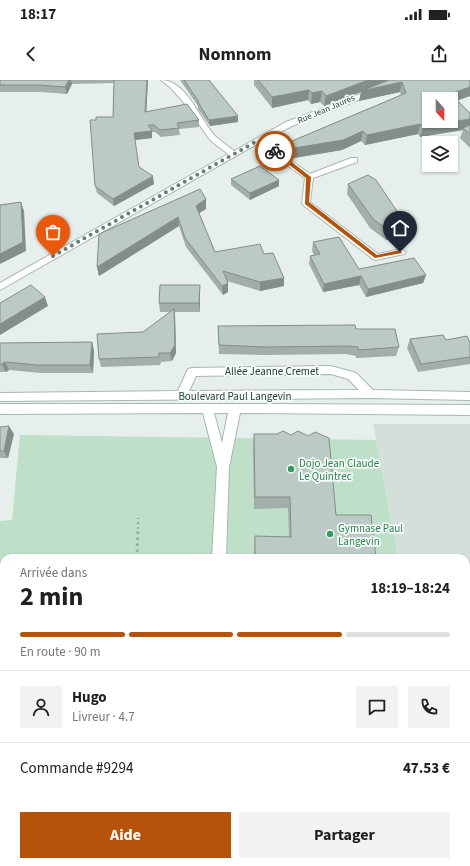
<!DOCTYPE html>
<html lang="fr">
<head>
<meta charset="utf-8">
<style>
  body { margin:0; font-family:"Source Sans 3",sans-serif; background:#f2f2f2; color:#202124; height:100vh; display:flex; flex-direction:column; font-size:15px; white-space:nowrap }
  * { box-sizing:border-box; margin:0 }
  p { font-size:13px; color:#757577 }
  .icon { flex:none; width:22px; height:22px; fill:none; stroke:currentColor; stroke-width:2; stroke-linecap:round; stroke-linejoin:round }
  .map { position:relative; flex:1; overflow:hidden }
  .details { position:absolute; left:0px; top:474px; width:470px; height:312px; display:flex; flex-direction:column; background:#fff; border-radius:12px 12px 0 0; box-shadow:0 1px 3px #0004 }
  .details>* { flex:none }
  .needle { width:26px; rotate:159deg }
  .fabs { position:absolute; left:422px; top:12px; display:grid; gap:8px }
  .fabs a { display:grid; place-items:center; width:36px; height:36px; border-radius:0px; background:#fff; box-shadow:0 1px 3px #0004; font-size:20px }
  .pin { position:absolute; display:grid; place-items:center; width:34px; height:34px; color:#fff; margin:-41px -17px; border-radius:50% 50% 50% 0; rotate:-45deg; box-shadow:0 0 4px #0007 }
  .pin .icon { rotate:45deg }
  .courier { position:absolute; display:grid; place-items:center; width:40px; height:40px; margin:-20px; border:3px solid #b45309; border-radius:50%; background:#fff; color:#222; box-shadow:0 1px 5px #0007 }
  .overview em { font-style:normal; font-weight:700 }
  .overview div { display:flex; flex-direction:column-reverse }
  .overview { display:flex; align-items:center; justify-content:space-between; height:68px; padding:0 20px }
  h1 { font-size:26px; font-weight:700; line-height:30px }
  .bar { display:grid; grid-template-columns:repeat(4,1fr); gap:6px 4px; align-content:center; height:48px; padding:0 20px }
  .bar i { height:5px; border-radius:3px; background:#e0e0e0 }
  .bar .current { background:#b45309 }
  .bar p { grid-column:span 4 }
  .line { display:flex; align-items:center; gap:10px; padding:0 20px; border-top:1px solid #e0e0e0 }
  .line div { flex:1 }
  .round { display:grid; place-items:center; flex:none; width:42px; height:42px; border-radius:0px; background:#f2f2f2 }
  .cta { display:flex; gap:8px; margin-top:auto; padding:8px 20px }
  .cta a { flex:1; height:46px; border-radius:0px; background:#b45309; color:#fff; font-size:16px; font-weight:700; line-height:46px; text-align:center }
  .cta a+a { background:#f2f2f2; color:#202124 }
  .status { display:flex; justify-content:space-between; align-items:center; height:28px; padding:0 20px; background:#fff; direction:ltr }
  .status svg { height:11px; fill:currentColor }
  header { display:flex; justify-content:space-between; align-items:center; height:52px; padding:0 20px; background:#fff; font-size:18px; font-weight:700 }
  .map>svg:first-child { display:block }
  .built { fill:#d4dfda }
  .green { fill:#bfe0c8 }
  .lines { fill:none; stroke-linecap:round; stroke-linejoin:round }
  .minor-casing { stroke:#a8b8b2; stroke-width:2 }
  .path-far1 { stroke:#86b3a5; stroke-width:2.5; stroke-dasharray:2 3; stroke-linecap:butt }
  .path { stroke:#86b3a5; stroke-width:3; stroke-dasharray:2.5 3.5; stroke-linecap:butt }
  .minor { fill:#fff; fill-rule:evenodd }
  .wall { fill:#a1aea9 }
  .shaded-wall { fill:#838d89 }
  .building { fill:#bbcac4; stroke:#838d89; fill-rule:evenodd }
  .route { fill:#b45309 }
  .done { stroke:#687f78; stroke-width:4; stroke-dasharray:0 7.2 }
  .leisure-dot { fill:#2e9e5b; stroke:#f7fbf9; stroke-width:1.5 }
  .labels { text-anchor:middle; stroke-width:3.5; stroke-linejoin:round; paint-order:stroke }
  .far-street-label { font-size:9px; fill:#24423a; stroke:#f7fbf9 }
  .street-label { font-size:11px; fill:#24423a; stroke:#f7fbf9 }
  .leisure-label { font-size:11px; fill:#27864d; stroke:#f7fbf9; text-anchor:start }
</style>
</head>
<body>
<div class="status"><b>18:17</b><svg viewBox="0 0 49 12"><path d="M0 12V9h3v3zM5 12V6h3v6zM10 12V3h3v9zM15 12V0h3v12zM26 1h20v11H26zM47 4h2v5h-2z"/></svg></div>
<header><svg class="icon" aria-label="back" viewBox="0 0 24 24"><path d="M15 5l-7 7 7 7"/></svg>Nomnom<svg class="icon" aria-label="share" viewBox="0 0 24 24"><path d="M12 15V3M7 8l5-5 5 5M5 13v7h14v-7"/></svg></header>
<div class="map">
<svg width="470" height="786" viewBox="0 0 470 786">
  <rect width="100%" height="100%" fill="#e6efeb"/>
  <path class="built" d="M373,344h97v325l-4,-1v-190h-68z"/>
  <path class="green" d="M20,355l356,5 22,118h-394v304h462v-114l4,1v117h-470v-345l12,-1z"/>
  <g class="lines">
    <g class="minor-casing">
      <g id="minor">
        <path d="M161,0c26,0 39,41 55,57 6,5 12,9 18,14l52,-29 112,-42h11l-117,46 -29,15 47,33 41,-16h6v4l-44,16 -3,24 68,52 23,-5 5,3 -2,2 -28,6 -3,-1 -70,-54 -1,-2 3,-25 -48,-34 -257,146v-7l228,-129 -18,-14 -25,-36 -14,-16z"/>
        <path d="M331,286l25,7 17,17 97,2v8l-100,-2 -370,3v-8l178,-2 10,-22 4,-1zM331,294l17,5 11,11 -170,1 7,-15z"/>
        <path d="M0,324h267l203,1v10l-230,-2 -11,54 -3,91h-14l5,-91 -14,-54 -203,1zM214,333h14l-6,30z"/>
      </g>
    </g>
    <path class="path-far1" d="M138,449v-11"/>
    <path class="path" d="M137,478l1,-30"/>
    <use href="#minor" class="minor"/>
  </g>
  <g class="wall">
    <path d="M0,0h148l-2,32 53,8v7l-20,2 1,6 -19,2 -6,-5h-3v6l-17,2 4,27 15,17 -40,22 -17,-13 -2,-7 1,-66 17,-3 1,-34 -42,1 -5,10 -26,-2h-41z"/>
    <path d="M180,0h29l29,42 -28,4 -12,-17v-3z"/>
    <path d="M254,0h216v16l-13,4 13,13v35l-10,-10 3,-8 -43,7 -2,-3 -53,11 -4,-4 -19,9 -48,8 -2,-7v-10l109,-46 -1,-3 -41,9 2,-9 -37,14 -4,-4 -9,2 -3,-4 -36,8 -18,-23z"/>
    <path d="M231,99l48,1v6l-29,14 -19,-15z"/>
    <path d="M348,104l59,42 -3,9 -18,5 -16,-12 -23,-34z"/>
    <path d="M206,119v10l-7,4 16,39 49,2 20,32 -24,5 -33,-10 1,11 -5,3 -37,-48 -7,-21 -80,50 -2,-9z"/>
    <path d="M313,162l46,27 67,6 -3,8 -57,14 -7,-12 -36,7 -14,-28 1,-8 4,-1 -2,-4z"/>
    <path d="M200,205v27h-25l1,41 -4,8 -11,1 -1,3 -59,2 -2,-8 44,-27 27,-20h-10l-1,-9z"/>
    <path d="M218,246l138,3 43,18 -3,9 -40,2v-2l-10,-2 -82,1 -45,-1z"/>
    <path d="M410,259l36,1 24,3v21l-52,8 -11,-24z"/>
    <path d="M92,262l2,9 -1,22h-52l-32,-3 -3,2h-6v-29z"/>
    <path d="M0,347l14,7 -6,24h-8z"/>
    <path d="M254,354l82,81 40,43h-122l1,-22 34,1 -1,-29 -34,1 -1,-62z"/>
    <path d="M293,782h173l4,4h-177z"/>
  </g>
  <g class="shaded-wall">
    <path d="M69,0h2l1,4 -5,10 -2,-7z"/>
    <path d="M147,0h1l-2,39 -1,-7z"/>
    <path d="M368,0h26l8,2 -2,10 -41,9 2,-9 -37,14 2,-10z"/>
    <path d="M470,7v9l-19,7 -1,-9z"/>
    <path d="M309,10l-1,10 -36,8v-11z"/>
    <path d="M322,11l-2,11 -9,2 1,-11z"/>
    <path d="M238,36v6l-28,4 -1,-6z"/>
    <path d="M470,39v9h-7v2l-43,7 3,-10z"/>
    <path d="M420,44l-2,10 -53,11 2,-10z"/>
    <path d="M152,51v7l-17,2 -1,-7z"/>
    <path d="M363,51l-2,10 -19,9 -48,8v-10z"/>
    <path d="M153,96l1,8 -40,22 -1,-7z"/>
    <path d="M279,100v6l-29,14v-7z"/>
    <path d="M206,119v10l-10,6v-9z"/>
    <path d="M21,122l3,9 2,40 -26,13v-10z"/>
    <path d="M178,137l1,9 -80,50 -2,-9z"/>
    <path d="M407,146l-3,9 -18,5 2,-10z"/>
    <path d="M426,195l-3,8 -57,14 2,-8z"/>
    <path d="M361,196l-2,9 -36,7 1,-8z"/>
    <path d="M284,198v8l-24,5v-9z"/>
    <path d="M228,203v9l-5,3 -1,-9z"/>
    <path d="M200,205v27l-1,-9z"/>
    <path d="M45,217l3,9 -48,29v-11z"/>
    <path d="M174,229l1,8 1,36 -4,8 -2,-8z"/>
    <path d="M92,262l2,9 -1,22 -3,-8z"/>
    <path d="M5,282l4,8 -3,2 -4,-8z"/>
    <path d="M9,346l5,8 -6,24 -4,-7z"/>
    <path d="M4,631v9l-4,2v-9z"/>
  </g>
  <g class="building">
    <path d="M0,0h69l-4,7 -26,-2h-39z"/>
    <path d="M114,0h33l-2,32 42,-8 12,16 -22,3 2,5 -19,2 -6,-5h-6l4,6 -18,2 5,34 14,9 -40,23 -18,-13 -5,-66h6v-3h17z"/>
    <path d="M184,0h25l29,36 -29,4 -11,-18h1z"/>
    <path d="M258,0h110l-42,16 -4,-5 -10,2 -3,-3 -37,7z"/>
    <path d="M389,0h81v7l-20,7 20,19v6l-47,8 -3,-3 -53,11 -4,-4 -20,9 -49,8 -2,-7 114,-48 -4,-11 -41,9zM429,19h22v22h-22z"/>
    <path d="M470,45v9l-7,-6z"/>
    <path d="M260,86l19,14 -29,13 -19,-14z"/>
    <path d="M368,95l8,5 31,46 -19,4 -15,-11 -25,-35z"/>
    <path d="M200,109l6,10 -10,7 19,46 45,-8 4,10 9,-1 11,25 -24,4 -37,-11 5,12 -6,3 -37,-48 -7,-21 -81,50 2,-33z"/>
    <path d="M21,122l2,40 -23,12v-49z"/>
    <path d="M339,157l20,32 55,-11 12,17 -58,14 -7,-13 -37,8 -14,-28 10,-2 -7,-12z"/>
    <path d="M31,205l14,12 -45,27v-21z"/>
    <path d="M160,205h40l-1,18h-40z"/>
    <path d="M174,229l1,36 -5,8h-11v4l-60,2 -2,-25 46,-2z"/>
    <path d="M355,245l1,4h39l4,18 -41,3v-3l-10,-1 -83,1 -46,-2 -1,-19z"/>
    <path d="M443,255l3,5 21,-4 3,7v14l-49,7 -11,-25z"/>
    <path d="M92,262l-2,23h-53l-32,-3 -3,2h-2v-21z"/>
    <path d="M9,346l-5,25h-4v-24z"/>
    <path d="M283,351l8,4 7,-4 10,5 7,-4 14,6 7,77h35l5,43h-121v-22l36,1 -1,-40h-35l-1,-63h23z"/>
    <path d="M4,505v126l-4,2v-127z"/>
    <path d="M466,691h4v95h-174v-4h170z"/>
  </g>
  <path class="route" d="M273,70h3l35,27 -2,25 68,53 23,-5 2,3 -27,5 -70,-54 1,-26 -33,-26z"/>
  <g class="lines">
    <path class="done" d="M53,176l204,-115 18,10"/>
  </g>
  <g class="leisure-dot">
    <circle cx="291" cy="389" r="4"/>
    <circle cx="330" cy="454" r="4"/>
  </g>
  <g class="labels">
    <g class="far-street-label">
      <text transform="translate(326 29) rotate(-23)" y="3">Rue Jean Jaurès</text>
    </g>
    <g class="street-label">
      <text x="272" y="295">Allée Jeanne Cremet</text>
      <text x="235" y="320">Boulevard Paul Langevin</text>
    </g>
    <g class="leisure-label">
      <text x="299" y="387">Dojo Jean Claude<tspan x="299" dy="13">Le Quintrec</tspan></text>
      <text x="338" y="452">Gymnase Paul<tspan x="338" dy="13">Langevin</tspan></text>
    </g>
  </g>
</svg>
<div class="fabs">
<a><svg class="needle" viewBox="-14 -14 28 28"><path d="M0-13l5 13h-10z" fill="#e53935"/><path d="M0 13l5-13h-10z" fill="#757577"/></svg></a>
<a><svg class="icon" aria-label="layers" viewBox="0 0 24 24"><path d="M12 4l9 5-9 5-9-5zM3 14l9 5 9-5"/></svg></a>
</div>
<div class="pin" style="left:53px;top:176px;background:#ea580c"><svg class="icon" aria-label="bag" viewBox="0 0 24 24"><path d="M5 8h14l-1 12H6zM9 8a3 3 0 0 1 6 0"/></svg></div>
<div class="pin" style="left:400px;top:172px;background:#1f2937"><svg class="icon" aria-label="home" viewBox="0 0 24 24"><path d="M3 11l9-7 9 7M6 9v11h12V9"/></svg></div>
<div class="courier" style="left:275px;top:71px"><svg class="icon" aria-label="bike" viewBox="0 0 24 24"><circle cx="6" cy="16" r="4"/><circle cx="18" cy="16" r="4"/><path d="M6 16l4-8h5l3 8M10 8l3 8H6M13 5h3"/></svg></div>
<section class="details">
<div class="overview"><div><h1>2 min</h1><p>Arrivée dans</p></div><em>18:19–18:24</em></div>
<div class="bar"><i class="current"></i><i class="current"></i><i class="current"></i><i></i><p>En route · 90 m</p></div>
<div class="line" style="height:72px"><a class="round"><svg class="icon" aria-label="person" viewBox="0 0 24 24"><circle cx="12" cy="8" r="4"/><path d="M4 21q1-7 8-7t8 7"/></svg></a><div><b>Hugo</b><p>Livreur · 4.7</p></div><a class="round"><svg class="icon" aria-label="chat" viewBox="0 0 24 24"><path d="M4 5h16v11H9l-5 4z"/></svg></a><a class="round"><svg class="icon" aria-label="phone" viewBox="0 0 24 24"><path d="M5 4h4l2 5-3 2q2 4 5 5l2-3 5 2v4C11 20 4 13 5 4z"/></svg></a></div>
<div class="line" style="height:52px"><div>Commande #9294</div><b>47.53 €</b></div>
<div class="cta"><a>Aide</a><a>Partager</a></div>
</section>
</div>
</body>
</html>
